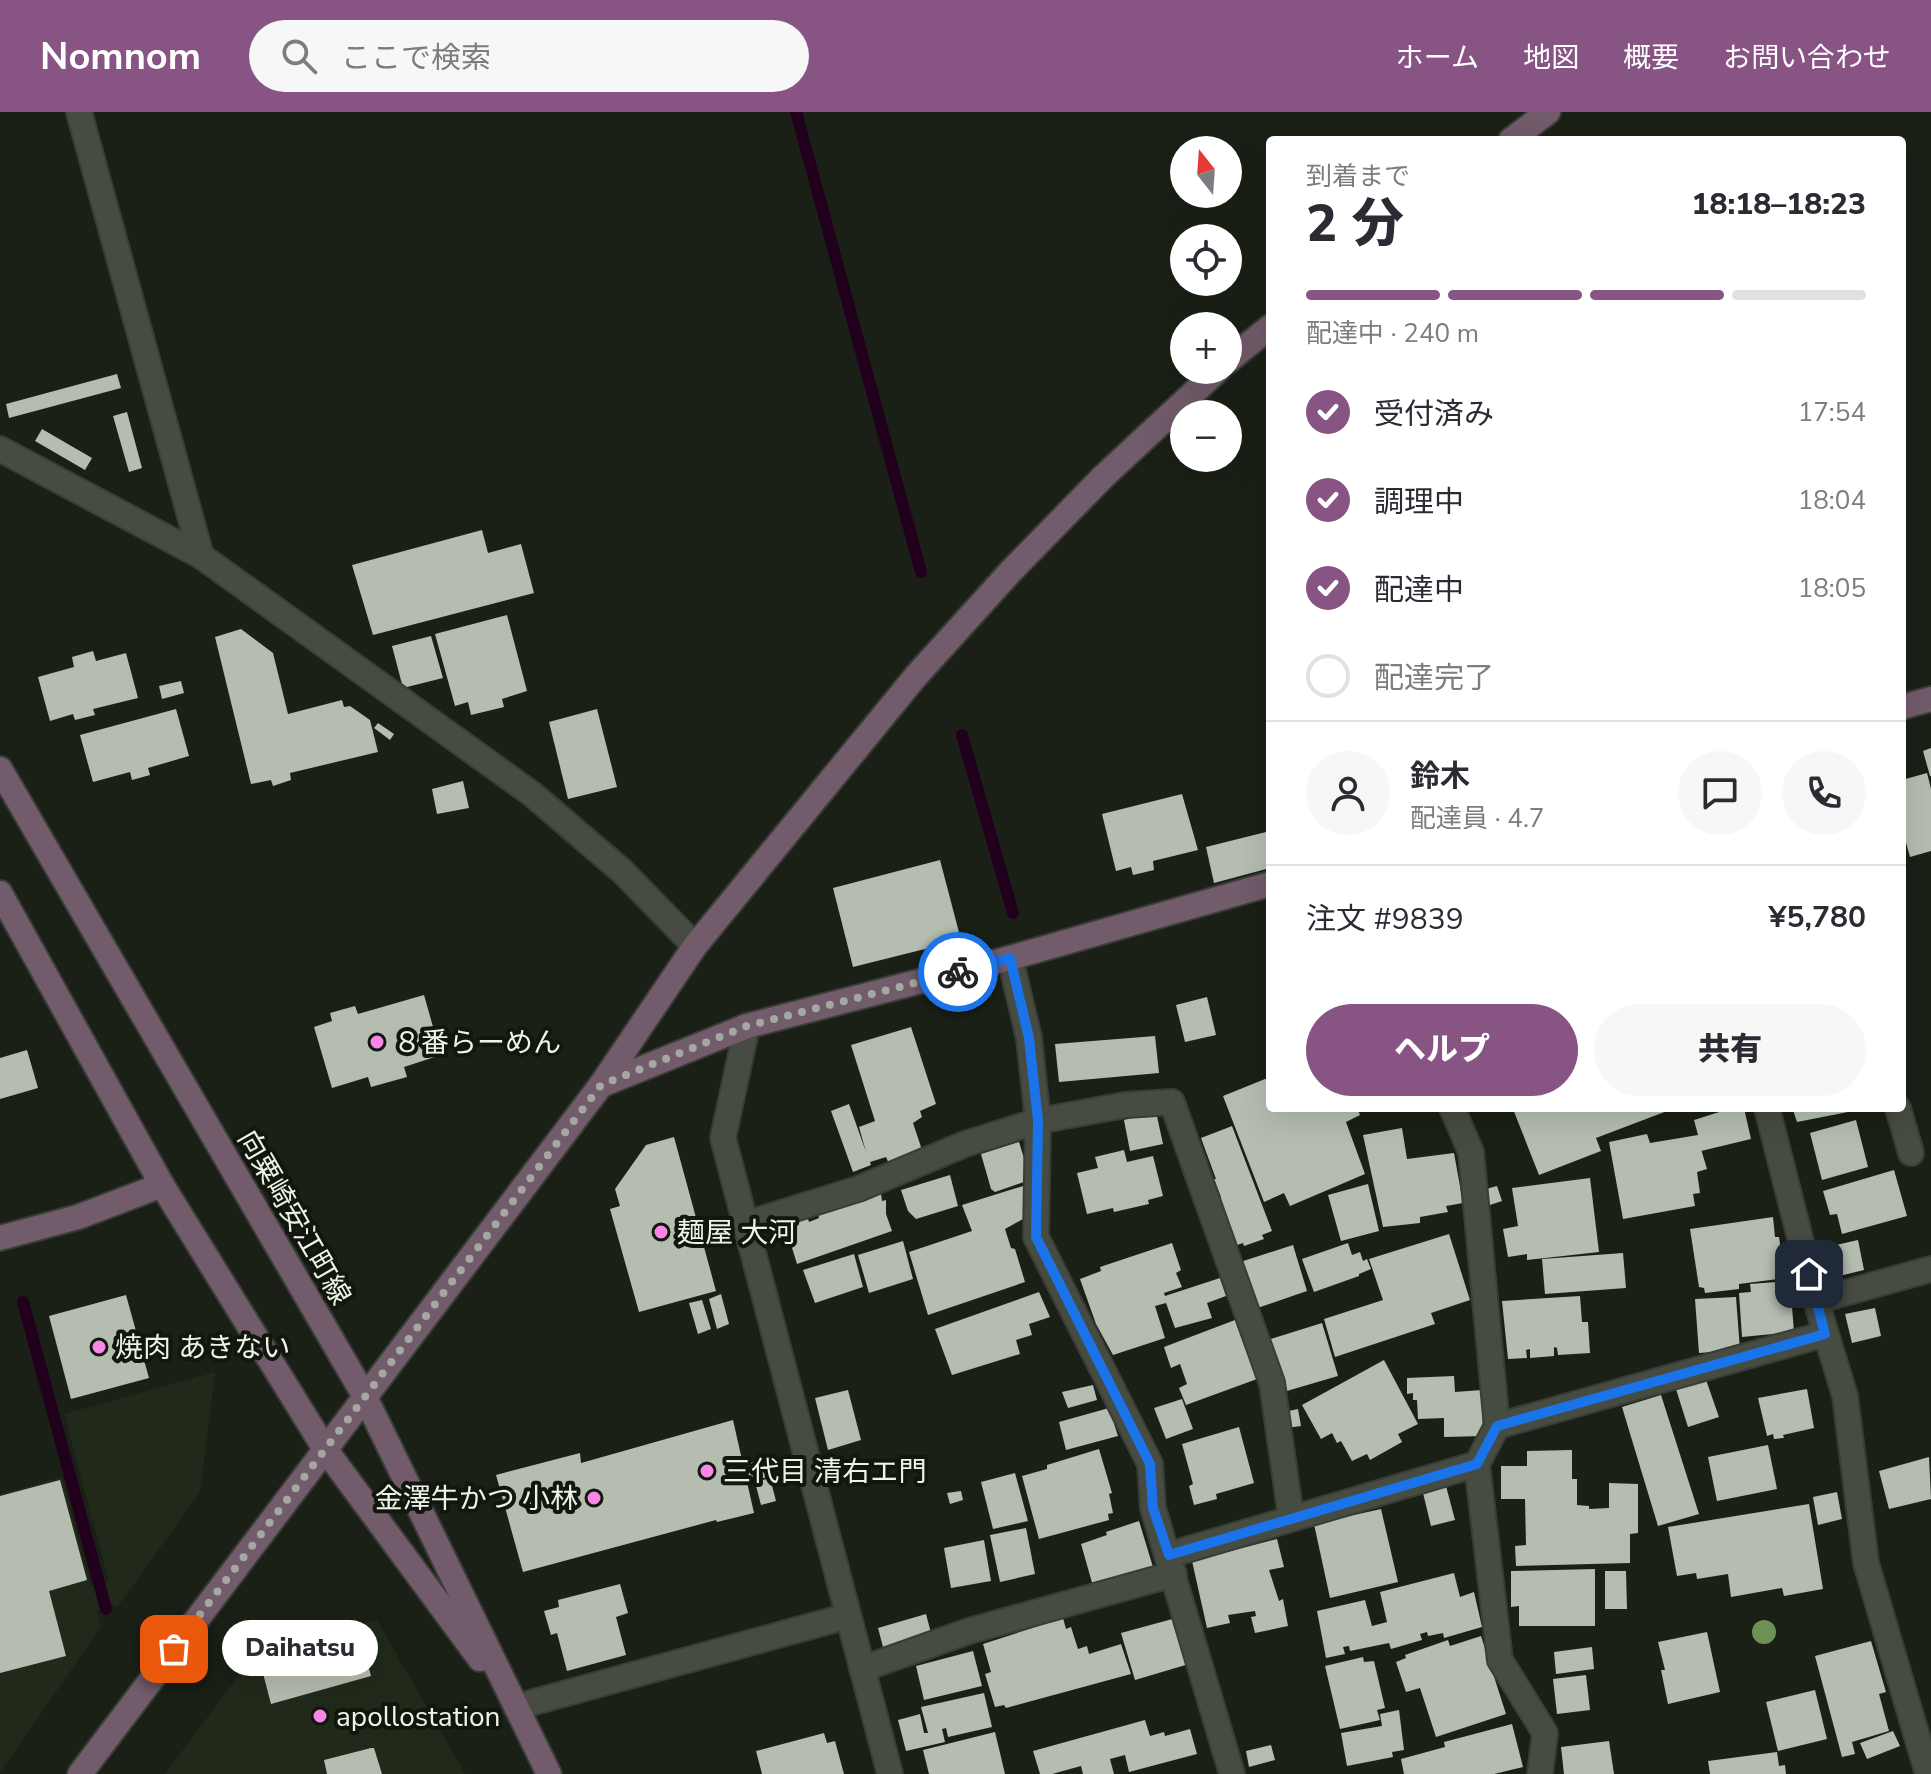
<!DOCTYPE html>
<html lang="ja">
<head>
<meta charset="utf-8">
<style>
  body { margin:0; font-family:"Nunito Sans","Noto Sans JP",sans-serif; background:#f7f7f7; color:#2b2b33; height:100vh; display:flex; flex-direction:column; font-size:30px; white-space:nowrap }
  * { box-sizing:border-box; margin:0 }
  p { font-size:26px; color:#7c7c81 }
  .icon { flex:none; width:44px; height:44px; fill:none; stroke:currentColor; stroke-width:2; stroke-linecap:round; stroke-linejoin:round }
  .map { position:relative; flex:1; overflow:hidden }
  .details { position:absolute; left:1266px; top:24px; width:640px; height:976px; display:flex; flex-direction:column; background:#fff; border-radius:8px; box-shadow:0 8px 32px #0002 }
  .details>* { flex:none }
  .needle { width:52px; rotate:343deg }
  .buttons { position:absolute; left:1170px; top:24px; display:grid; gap:16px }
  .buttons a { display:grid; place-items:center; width:72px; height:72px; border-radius:50%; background:#fff; box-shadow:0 8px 32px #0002; font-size:40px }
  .pin { position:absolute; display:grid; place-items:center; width:68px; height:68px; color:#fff; margin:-34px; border-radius:16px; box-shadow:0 4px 12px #0006 }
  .courier { position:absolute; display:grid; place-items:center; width:80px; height:80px; margin:-40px; border:6px solid #1a73e8; border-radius:50%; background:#fff; color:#222; box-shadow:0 2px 10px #0007 }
  .bubble { position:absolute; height:56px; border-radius:28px; background:#fff; box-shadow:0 8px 32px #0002; font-size:26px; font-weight:800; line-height:56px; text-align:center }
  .summary em { font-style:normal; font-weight:800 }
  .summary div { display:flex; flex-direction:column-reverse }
  .summary { display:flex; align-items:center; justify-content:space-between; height:136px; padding:0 40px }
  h1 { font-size:52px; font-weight:800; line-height:60px }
  .bar { display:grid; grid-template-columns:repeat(4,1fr); gap:12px 8px; align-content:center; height:96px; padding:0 40px }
  .bar i { height:10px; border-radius:6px; background:#e1e1e2 }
  .bar .current { background:#885484 }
  .bar p { grid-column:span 4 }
  .line { display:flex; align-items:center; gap:20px; padding:0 40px; border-top:2px solid #e1e1e2 }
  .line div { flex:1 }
  .round { display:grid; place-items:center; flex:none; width:84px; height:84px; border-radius:42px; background:#f7f7f7 }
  ol { padding:0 40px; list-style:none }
  li { display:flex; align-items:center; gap:24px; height:88px }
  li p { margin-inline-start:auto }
  li .icon { padding:8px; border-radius:50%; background:#885484; color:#fff; stroke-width:4 }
  li:last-child { color:#7c7c81 }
  li i { width:44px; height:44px; border:4px solid #e1e1e2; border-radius:50% }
  .button { display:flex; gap:16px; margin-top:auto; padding:16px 40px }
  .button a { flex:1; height:92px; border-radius:48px; background:#885484; color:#fff; font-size:32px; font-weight:800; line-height:92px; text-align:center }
  .button a+a { background:#f7f7f7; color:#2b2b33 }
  header { display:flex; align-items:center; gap:48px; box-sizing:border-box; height:112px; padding:0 40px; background:#885484; color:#fff }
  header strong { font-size:38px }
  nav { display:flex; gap:44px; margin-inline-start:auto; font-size:28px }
  .search { width:560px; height:72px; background:#f7f7f7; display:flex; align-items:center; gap:20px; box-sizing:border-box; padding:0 28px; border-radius:44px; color:#7c7c81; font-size:30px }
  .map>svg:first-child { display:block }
  .built { fill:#20291a }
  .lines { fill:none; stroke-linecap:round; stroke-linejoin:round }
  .stream { stroke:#21001e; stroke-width:12 }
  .building { fill:#b5bdb0 }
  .lane-casing { stroke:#393d36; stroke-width:28 }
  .street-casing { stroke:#393d36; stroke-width:28 }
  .secondary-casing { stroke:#393d36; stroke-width:28 }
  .lane { stroke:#464c41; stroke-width:24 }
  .street { stroke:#464c41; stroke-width:24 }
  .secondary { stroke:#725b6a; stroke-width:24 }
  .tree { fill:#709156 }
  .done { stroke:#a4a8a0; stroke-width:8; stroke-dasharray:0 14.4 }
  .route { stroke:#1a73e8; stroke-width:10 }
  .poi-dot { fill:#f987e8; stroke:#11170d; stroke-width:3 }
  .labels { text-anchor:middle; stroke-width:8; stroke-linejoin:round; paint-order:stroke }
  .poi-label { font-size:28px; fill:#eef2eb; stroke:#11170d; text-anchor:start }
  .street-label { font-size:28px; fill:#eef2eb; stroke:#11170d }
</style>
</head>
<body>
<header>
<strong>Nomnom</strong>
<div class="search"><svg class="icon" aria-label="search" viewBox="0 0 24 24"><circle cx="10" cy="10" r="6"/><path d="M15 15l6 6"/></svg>ここで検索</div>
<nav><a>ホーム</a><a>地図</a><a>概要</a><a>お問い合わせ</a></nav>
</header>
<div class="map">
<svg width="1931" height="1662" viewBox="0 0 1931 1662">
  <rect width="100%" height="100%" fill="#1a2016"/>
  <g class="built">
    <path d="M215,1260l-15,120 -84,117 -1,-4 -18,5 4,17 -101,145v-278l62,-17 29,109 18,-4 -45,-168z"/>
    <path d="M377,1508l88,154h-300l92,-123z"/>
  </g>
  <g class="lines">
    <g class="stream">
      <path d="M796,0l125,460"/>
      <path d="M962,623l51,178"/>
      <path d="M23,1190l83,307"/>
    </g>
  </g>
  <g class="building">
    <path d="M117,262l4,14 -112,30 -3,-14z"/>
    <path d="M127,300l15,56 -13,4 -16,-56z"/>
    <path d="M42,317l50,29 -7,12 -50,-29z"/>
    <path d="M482,418l6,23 33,-9 13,49 -161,42 -21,-70z"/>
    <path d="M507,503l20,76 -25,8 2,8 -33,8 -3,-13 -13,4 -20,-72z"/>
    <path d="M241,517l32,24 15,61 54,-14 2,7 6,-1 20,14 8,32 -88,21 1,7 -18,6 -2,-6 -20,4 -36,-147z"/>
    <path d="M431,524l12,42 -40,10 -11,-42z"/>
    <path d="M93,539l3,10 30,-8 12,45 -45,11 2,6 -20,5 -2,-6 -23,7 -12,-44 36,-10 -2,-10z"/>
    <path d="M181,569l3,12 -22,6 -3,-13z"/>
    <path d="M176,597l13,47 -41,12 2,7 -18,5 -2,-8 -37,10 -13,-47z"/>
    <path d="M597,597l20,78 -49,12 -19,-77z"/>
    <path d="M378,611l16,11 -4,6 -16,-12z"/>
    <path d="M1931,636v28h-1l-7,-25z"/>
    <path d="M1927,661l4,16v62l-21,6 -8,-29v-48z"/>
    <path d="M463,669l6,27 -32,6 -5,-25z"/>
    <path d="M1182,682l16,56 -45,11 1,9 -21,5 -2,-8 -15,4 -14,-57z"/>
    <path d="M1270,719v37l-56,15 -8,-36z"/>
    <path d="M940,748l21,80 -108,27 -20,-79z"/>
    <path d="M424,883l17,60 -37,12 3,10 -36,10 -3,-10 -36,11 -18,-61 18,-6 -2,-8 25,-7 3,8z"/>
    <path d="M1207,885l9,38 -31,7 -9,-37z"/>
    <path d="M911,915l25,77 -16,7 2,6 -9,6 9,27 -33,14 -3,-7 -16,5 1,3 -18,7 -22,-61 18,-7 17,48 -7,-25 16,-6 -24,-76z"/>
    <path d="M1155,924l4,37 -100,9 -4,-38z"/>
    <path d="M27,938l11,38 -38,11v-41z"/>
    <path d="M1270,965v31h36l2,4 10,-4h39l3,7 -14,7 19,52 -75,32 -6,-13 -20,9 -41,-106z"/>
    <path d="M1675,996l-79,30 5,13 -62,24 -26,-66z"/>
    <path d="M1732,996h12l7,31 -50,12 -3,-12 9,30 -10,3 3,21 -7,1 2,12 -72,13 -14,-77 38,-8 3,9 48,-8 -4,-15z"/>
    <path d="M1798,996h55v3l-56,11 -4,-12z"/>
    <path d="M1156,1000l7,32 -33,7 -6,-31z"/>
    <path d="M1856,1008l12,47 -46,13 -12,-47z"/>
    <path d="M1232,1014l40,105 -10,4 2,4 -20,7 -1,-3 -6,2 -18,-48h2l-7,-18h2l-15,-41z"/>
    <path d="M1402,1016l5,31 47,-6 9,50 -17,3 2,6 -28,5v6l-37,4 -20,-92z"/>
    <path d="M674,1025l42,154 -77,21 -29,-103 10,-3 -5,-17 31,-44z"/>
    <path d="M1019,1030l8,26 -3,14 -29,10 -4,-3 -10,-35z"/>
    <path d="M1124,1038l3,12 26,-6 10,40 -15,4 1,4 -35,8 -1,-4 -26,6 -10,-41 21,-5 -3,-11z"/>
    <path d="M1894,1058l13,46 -65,18 -5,-20 -7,1 -7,-24z"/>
    <path d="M950,1063l8,31 -42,13 -8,-8 -7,-21z"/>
    <path d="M1590,1066l9,74 -72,8v-6l-19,3 -5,-28 15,-3 -6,-38z"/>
    <path d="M1368,1072l11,47 -38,10 -13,-46z"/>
    <path d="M1023,1074v33l-18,10 6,19 4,1 10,33 -97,33 -19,-63 63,-21 -10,-26z"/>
    <path d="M1497,1074l5,15 -12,4 -4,-16z"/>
    <path d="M881,1082l1,7 4,-1v14l6,17 -95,33 -11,-36 6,-2v-4l15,-6 2,6 10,-4 -1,-5z"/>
    <path d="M1773,1105l2,20h4l6,41 -46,6v5l-34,4 -1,-5 -5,-1 -9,-58z"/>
    <path d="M1449,1122l21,66 -39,13 4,11 -100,33 -11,-38 59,-19 -14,-41z"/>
    <path d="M1858,1128l6,30 -33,8 -8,-30z"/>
    <path d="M903,1129l10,38 -44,14 -11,-38z"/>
    <path d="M1172,1131l9,27 -5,3 6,14 -18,6 1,3 55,-18 6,18 -19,7 5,15 -37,10 -9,-25 -11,3 10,32 -52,17 -17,-31 -16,-45 21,-8 -1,-4z"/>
    <path d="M1348,1131l4,12 8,-3 3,9 4,-2 4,10 -12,5v2l-45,16 -12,-33z"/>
    <path d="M1293,1133l14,46 -58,20 -15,-47z"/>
    <path d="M1623,1141l3,35 -81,6 -3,-35z"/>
    <path d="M854,1142l9,33 -48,16 -12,-33z"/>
    <path d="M1790,1169l4,51 -52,5 -3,-44 12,-1 -1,-8z"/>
    <path d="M1039,1180l11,25 -21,7 3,11 -16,5 4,14 -68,21 -17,-46z"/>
    <path d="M721,1182l8,30 -12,5 -8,-30z"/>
    <path d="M126,1183l23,83 -78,21 -22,-83z"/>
    <path d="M1580,1184l2,26h6l2,31 -32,2 -1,-7 -3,-1v9l-24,2v-9l-4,1 1,8 -19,1 -6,-58z"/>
    <path d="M1736,1185l4,53 -41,3 -4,-54z"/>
    <path d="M702,1188l9,29 -13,5 -9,-31z"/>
    <path d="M1875,1196l6,28 -29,7 -7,-29z"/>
    <path d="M1235,1208l22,59 -71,26 -7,-17 8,-4 -7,-20 -9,4 -7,-21z"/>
    <path d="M1322,1211l16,53 -58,17 -16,-52z"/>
    <path d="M1384,1248l34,64 -20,10 4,8 -32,18 -3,-6 -15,7 -11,-20 -4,2 -5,-10 -11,6 -19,-34z"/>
    <path d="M1454,1264l1,16 27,-2 1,46 -39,1v-19l-26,1 -1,-19h-4v-7l-6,1v-16z"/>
    <path d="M1705,1265l14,40 -31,10 -13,-41z"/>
    <path d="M1093,1273l4,15 -29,8 -6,-16z"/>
    <path d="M1807,1277l7,39 -31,7 1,3 -10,1 -1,-5 -6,2 -9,-38z"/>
    <path d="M848,1278l13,50 -33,10 -13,-52z"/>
    <path d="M1661,1283l38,119 -41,12 -36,-119z"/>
    <path d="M1182,1287l11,30 -27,10 -12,-31z"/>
    <path d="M1109,1296l9,28 -52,14 -7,-28z"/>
    <path d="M1298,1297l3,17 -14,2 -3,-16z"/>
    <path d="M733,1308l21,93 -37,9 -1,-2 -193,52 -27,-97 84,-22 1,10z"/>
    <path d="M1239,1315l15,56 -38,11 1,5 -23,6 -5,-19 4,-2 -11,-40z"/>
    <path d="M1768,1333l9,44 -60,12 -9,-44z"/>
    <path d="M1099,1337l13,44 -3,1 4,19 -5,1 1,6 -70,19 -17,-63 25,-7v-4z"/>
    <path d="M1572,1338v29h5v26l12,1v3l20,-1v-25l29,1v49l-8,1v29l-114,3 -1,-20 11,-1 -1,-46h-24v-33h26v-15z"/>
    <path d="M1929,1345l2,42 -42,10 -10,-38z"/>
    <path d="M764,1347l4,18 -18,4 -4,-17z"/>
    <path d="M1015,1361l13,48 -35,8 -12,-47z"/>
    <path d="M770,1366l6,23 -15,4 -6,-23z"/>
    <path d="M60,1368l27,100 -38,11 17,65 -66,17v-177z"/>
    <path d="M1446,1374l9,34 -24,6 -8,-33z"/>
    <path d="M961,1379l2,9 -13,4 -3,-11z"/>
    <path d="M1837,1380l5,27 -24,6 -5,-28z"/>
    <path d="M1809,1392l14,85 -39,7 -2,-8 -51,9 -3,-23 -31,5 -1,-6 -19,3 -9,-49z"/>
    <path d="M1381,1397l17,73 -68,16 -16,-74z"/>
    <path d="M1139,1409l14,46 -60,19 -12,-42 26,-9 -1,-3z"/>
    <path d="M1026,1416l9,46 -35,8 -10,-47z"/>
    <path d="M1277,1427l7,28 -15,3 10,31 4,-2 5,27 -33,7 -4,-16 5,-1 -1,-5 -27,4 2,8 -23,5 -15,-67z"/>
    <path d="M984,1428l7,41 -40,7 -7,-40z"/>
    <path d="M1595,1457v57h-76v-20l-8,1v-36z"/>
    <path d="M1605,1459h21l1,38h-22z"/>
    <path d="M1454,1461l6,24 14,-5 8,35 -38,11 -1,-5 -15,3 -1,-4 -7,2 2,6 -31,9 -2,-6 -39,8 -1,-5 -6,1 2,7 -19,4 -9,-47 48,-11 7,26 15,-4 -7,-30z"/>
    <path d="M620,1472l8,29 -12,4 10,38 -59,16 -10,-38 -6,2 -7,-24 15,-4 -1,-7z"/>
    <path d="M926,1502l5,19 -48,14 -5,-19z"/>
    <path d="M1063,1506l3,11 5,-2 7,22 9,-3 2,8 32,-10 10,30 -125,34 -2,-3 -9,2 -10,-33 6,-2 -8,-28z"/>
    <path d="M1176,1506l13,46 -54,16 -14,-47z"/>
    <path d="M359,1519l12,45 -100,28 -12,-46z"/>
    <path d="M1707,1520l13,60 -52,12 -7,-34h4l-7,-28z"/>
    <path d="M1481,1524l25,78 -70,23 -16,-49 -14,4 -10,-30 10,-4 -1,-3 43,-15 2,6z"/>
    <path d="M1871,1529l15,51 -7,2 10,37 -37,11 3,12 -13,3 -27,-101z"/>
    <path d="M1592,1535l2,22 -38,5 -2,-22z"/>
    <path d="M973,1539l9,35 -58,14 -8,-34z"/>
    <path d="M1363,1545l1,5 10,-1 11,47 -8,2 3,10 -40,9 -15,-63z"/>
    <path d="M1586,1563l4,35 -33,4 -4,-35z"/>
    <path d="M1815,1578l12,49 -49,12 -12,-49z"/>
    <path d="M984,1581l8,34 -44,10 -2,-9 -4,1 3,13 -39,9 -8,-31 22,-6 4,19h4l-7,-26z"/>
    <path d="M1399,1598l5,40 -12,2 1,5 -46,9 -6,-33 41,-7 -2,-12z"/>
    <path d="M1145,1608l5,16 14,-4 1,4 25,-7 7,25 -68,18 -4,-17 -15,4 4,15h-31l-2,-8 -29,8h-12l-7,-23z"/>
    <path d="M1512,1612l11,43 -29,7h-90l-3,-15 44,-12 -1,-5z"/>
    <path d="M1893,1619l7,15 -33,13 -7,-16z"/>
    <path d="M995,1620l10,42h-76l-6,-24z"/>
    <path d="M824,1621l3,10 8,-2 9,33h-82l-6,-23z"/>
    <path d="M1609,1629l5,33h-50l-3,-27z"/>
    <path d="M1271,1633l4,15 -26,7 -3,-16z"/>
    <path d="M371,1636h3l8,26h-55l-3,-14z"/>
    <path d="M1777,1640l2,14 6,-1 1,9h-76l-2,-13z"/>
  </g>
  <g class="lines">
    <g class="lane-casing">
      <g id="lane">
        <path d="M1452,996l19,44 26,274 -20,38 23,196 45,73 -5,41"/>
        <path d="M1898,996l13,45"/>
        <path d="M746,1112l112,-35 107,-45 73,-23 87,-16 47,-3 100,281 19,134"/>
        <path d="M1816,1189l115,-32"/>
        <path d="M1497,1314l328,-92"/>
        <path d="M1169,1443l308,-91"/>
        <path d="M862,1557l107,-38 205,-57"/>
        <path d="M516,1595l332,-91"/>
      </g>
    </g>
    <g class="street-casing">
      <g id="street">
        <path d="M79,0l122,444"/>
        <path d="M0,337l201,107 331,238 91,78 72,74"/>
        <path d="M1010,846l19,80 9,83 -2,116 114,227 3,44 79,266"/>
        <path d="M747,914l-24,112 167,636"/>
        <path d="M1767,996l49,193 29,95 21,167 62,211"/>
      </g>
    </g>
    <g class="secondary-casing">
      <g id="secondary">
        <path d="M1511,28l37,-28"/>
        <path d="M1228,249l42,-34"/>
        <path d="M1902,595l29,-8"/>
        <path d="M0,657l364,626 185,379"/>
        <path d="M0,781l162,292 163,264 155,210"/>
        <path d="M601,973l146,-59 263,-68 260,-74"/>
        <path d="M0,1126l78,-21 84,-32"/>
        <path d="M80,1662l521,-689 94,-139 221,-270 95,-105 92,-94 115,-107"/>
      </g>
    </g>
    <use href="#lane" class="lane"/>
    <use href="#street" class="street"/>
    <use href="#secondary" class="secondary"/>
  </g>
  <circle class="tree" cx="1764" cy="1520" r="12"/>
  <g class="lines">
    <path class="done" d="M174,1537l427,-564 146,-59 211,-54"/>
    <path class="route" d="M958,860l52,-14 19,80 9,83 -2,116 114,227 3,44 16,47 308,-91 20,-38 328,-92 -16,-60"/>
  </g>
  <g class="poi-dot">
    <circle cx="377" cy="930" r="8"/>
    <circle cx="661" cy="1120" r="8"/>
    <circle cx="99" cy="1235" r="8"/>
    <circle cx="707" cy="1359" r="8"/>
    <circle cx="594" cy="1386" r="8"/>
    <circle cx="320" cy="1604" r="8"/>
  </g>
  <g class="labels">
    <g class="poi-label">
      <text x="393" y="940">８番らーめん</text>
      <text x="677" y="1130">麺屋 大河</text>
      <text x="115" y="1245">焼肉 あきない</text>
      <text x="723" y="1369">三代目 清右エ門</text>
      <text x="578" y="1396" text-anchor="end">金澤牛かつ 小林</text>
      <text x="336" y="1614">apollostation</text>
    </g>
    <g class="street-label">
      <text transform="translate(295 1105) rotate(60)" y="10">向粟崎安江町線</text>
    </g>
  </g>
</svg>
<div class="buttons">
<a><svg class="needle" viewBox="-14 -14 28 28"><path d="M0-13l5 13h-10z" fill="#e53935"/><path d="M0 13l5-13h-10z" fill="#7c7c81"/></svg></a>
<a><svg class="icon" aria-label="locate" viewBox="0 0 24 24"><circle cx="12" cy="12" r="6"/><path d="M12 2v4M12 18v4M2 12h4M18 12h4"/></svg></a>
<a>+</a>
<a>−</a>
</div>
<div class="pin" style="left:174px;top:1537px;background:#ea580c"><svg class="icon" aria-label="bag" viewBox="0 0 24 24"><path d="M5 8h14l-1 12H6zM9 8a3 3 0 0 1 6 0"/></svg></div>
<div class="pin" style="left:1809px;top:1162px;background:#1f2937"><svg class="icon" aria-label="home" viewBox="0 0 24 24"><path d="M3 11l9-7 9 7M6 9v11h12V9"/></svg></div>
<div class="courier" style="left:958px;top:860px"><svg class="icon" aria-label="bike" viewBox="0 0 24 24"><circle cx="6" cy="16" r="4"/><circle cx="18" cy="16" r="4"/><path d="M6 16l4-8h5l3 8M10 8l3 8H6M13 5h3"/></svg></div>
<div class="bubble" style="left:222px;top:1508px;width:156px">Daihatsu</div>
<section class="details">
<div class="summary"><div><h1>2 分</h1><p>到着まで</p></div><em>18:18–18:23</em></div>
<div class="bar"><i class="current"></i><i class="current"></i><i class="current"></i><i></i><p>配達中 · 240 m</p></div>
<ol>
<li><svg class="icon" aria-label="check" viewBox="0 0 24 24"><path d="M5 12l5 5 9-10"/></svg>受付済み<p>17:54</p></li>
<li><svg class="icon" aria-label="check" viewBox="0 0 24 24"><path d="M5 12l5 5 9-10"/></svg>調理中<p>18:04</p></li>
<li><svg class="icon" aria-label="check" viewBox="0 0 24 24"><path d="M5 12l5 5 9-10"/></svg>配達中<p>18:05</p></li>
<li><i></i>配達完了</li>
</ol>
<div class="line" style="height:144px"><a class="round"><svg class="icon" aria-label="person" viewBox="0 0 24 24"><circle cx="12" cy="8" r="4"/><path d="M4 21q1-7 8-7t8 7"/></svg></a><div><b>鈴木</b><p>配達員 · 4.7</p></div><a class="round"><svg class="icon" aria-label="chat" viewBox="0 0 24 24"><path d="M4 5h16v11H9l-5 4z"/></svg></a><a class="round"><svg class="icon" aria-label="phone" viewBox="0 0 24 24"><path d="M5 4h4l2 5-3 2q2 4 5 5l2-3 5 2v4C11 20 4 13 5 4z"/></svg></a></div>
<div class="line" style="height:104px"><div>注文 #9839</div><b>¥5,780</b></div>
<div class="button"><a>ヘルプ</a><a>共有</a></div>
</section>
</div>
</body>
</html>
